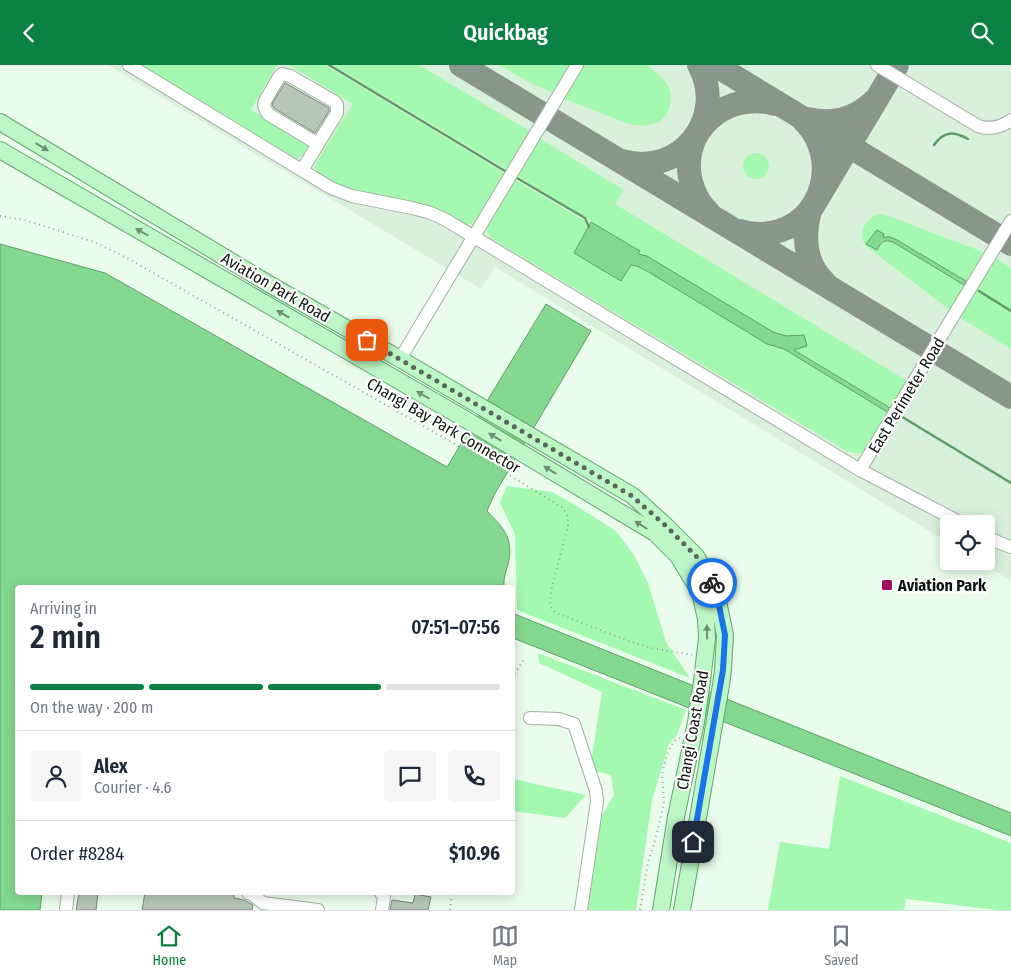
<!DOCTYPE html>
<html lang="en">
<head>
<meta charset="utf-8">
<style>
  body { margin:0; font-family:"Fira Sans Condensed",sans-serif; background:#f6f6f7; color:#1f2937; height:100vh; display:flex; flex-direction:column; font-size:19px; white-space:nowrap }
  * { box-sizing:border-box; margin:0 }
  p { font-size:16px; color:#747a83 }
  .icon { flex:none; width:28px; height:28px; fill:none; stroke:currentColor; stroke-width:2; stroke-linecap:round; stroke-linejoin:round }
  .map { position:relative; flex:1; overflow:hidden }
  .drawer { position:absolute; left:15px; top:520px; width:500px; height:310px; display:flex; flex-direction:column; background:#fff; border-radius:5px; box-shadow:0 2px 12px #0003 }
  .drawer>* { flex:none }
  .tools { position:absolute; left:940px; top:450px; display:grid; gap:10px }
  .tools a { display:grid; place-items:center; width:55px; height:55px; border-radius:5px; background:#fff; box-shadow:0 2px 12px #0003; font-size:25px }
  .pin { position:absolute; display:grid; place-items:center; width:42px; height:42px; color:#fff; margin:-21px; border-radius:10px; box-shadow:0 2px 8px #0006 }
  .courier { position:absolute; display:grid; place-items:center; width:50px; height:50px; margin:-25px; border:4px solid #1a73e8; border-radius:50%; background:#fff; color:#222; box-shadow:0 1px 6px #0007 }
  .overview em { font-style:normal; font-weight:600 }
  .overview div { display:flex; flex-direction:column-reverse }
  .overview { display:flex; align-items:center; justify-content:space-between; height:85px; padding:0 15px }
  h1 { font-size:32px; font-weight:600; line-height:38px }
  .bar { display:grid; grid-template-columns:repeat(4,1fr); gap:8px 5px; align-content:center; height:60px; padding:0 15px }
  .bar i { height:6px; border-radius:4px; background:#e0e1e3 }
  .bar .on { background:#0b8043 }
  .bar p { grid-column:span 4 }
  .line { display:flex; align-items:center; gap:12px; padding:0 15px; border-top:1px solid #e0e1e3 }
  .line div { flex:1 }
  .round { display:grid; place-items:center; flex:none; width:52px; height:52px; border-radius:5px; background:#f6f6f7 }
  header { display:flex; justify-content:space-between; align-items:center; height:65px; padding:0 15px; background:#0b8043; color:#fff; font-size:22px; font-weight:600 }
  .tab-bar { display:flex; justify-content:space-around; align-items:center; height:70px; border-top:1px solid #e0e1e3; background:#fff; font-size:14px; color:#747a83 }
  .tab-bar a { display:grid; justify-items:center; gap:2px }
  .tab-bar .on { color:#0b8043 }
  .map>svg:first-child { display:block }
  .built { fill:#d9f1db }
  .green { fill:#a5f8b0; fill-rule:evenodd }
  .water { fill:#84d890; stroke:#609d69 }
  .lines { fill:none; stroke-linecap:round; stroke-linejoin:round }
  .stream { stroke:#609d69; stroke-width:2.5 }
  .taxiway { stroke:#89968a; stroke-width:24 }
  .building { fill:#b6c7b7; stroke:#778778 }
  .minor-casing { stroke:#9fb0a1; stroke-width:14 }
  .major-casing { stroke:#63a36d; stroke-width:18 }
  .path { stroke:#94a296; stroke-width:2; stroke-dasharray:1 4; stroke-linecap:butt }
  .minor { stroke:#fff; stroke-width:12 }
  .major { stroke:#bdf7c6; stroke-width:16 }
  .oneway { fill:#6e9073 }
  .done { stroke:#5a655c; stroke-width:5; stroke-dasharray:0 9 }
  .route { stroke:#1a73e8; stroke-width:6 }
  .poi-dot { fill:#9f0e58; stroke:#fff; stroke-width:2 }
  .labels { text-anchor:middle; stroke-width:4.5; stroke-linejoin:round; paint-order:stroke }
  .street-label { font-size:16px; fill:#0d130e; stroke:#fff }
  .poi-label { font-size:16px; font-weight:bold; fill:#0d130e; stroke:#fff; text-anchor:start }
</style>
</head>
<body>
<header><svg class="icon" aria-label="back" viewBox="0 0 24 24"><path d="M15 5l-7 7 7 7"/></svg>Quickbag<svg class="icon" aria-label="search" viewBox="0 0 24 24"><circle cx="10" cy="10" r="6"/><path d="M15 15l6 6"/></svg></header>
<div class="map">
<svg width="1011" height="845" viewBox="0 0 1011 845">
  <rect width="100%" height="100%" fill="#eafcec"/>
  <path class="built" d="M108,0h903v516l-32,-20h7v-37h-37v19l-454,-276 -14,22z"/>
  <g class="green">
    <path d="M139,0h138l-26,45 58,35 -7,10 -6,5z"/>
    <path d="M289,0h36l181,109 -27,44 -8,6 -5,1 -124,-37 -23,-14 -4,-6 1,-5 37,-59z"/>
    <path d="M333,0h86l112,67 -23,38z"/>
    <path d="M499,0h71l-17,28 -23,-10z"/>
    <path d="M582,0h65c8,7 18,14 22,23 2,5 2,11 1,16 -3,21 -23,24 -41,20l-67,-26z"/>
    <path d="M539,73l85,52 -9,14 294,178 -17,27 -99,-60 2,-13h-9l-13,-4 -126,-76 -9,-2 1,-3 -48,-29 -4,-4 -71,-43z"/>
    <circle cx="756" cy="101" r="13"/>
    <path d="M514,114l69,41 3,3 1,5 -13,25 47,27 10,-15h6l10,5 120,74 17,5 105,64 -25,39 -6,2 -13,-4 -353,-211c-4,-5 -6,-8 -5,-14z"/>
    <path d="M877,149h6l103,39 -35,58 -86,-66c-7,-13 0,-25 12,-31zM877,165l6,8h11l3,2 69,41 -2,4 -71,-43c-6,-2 -9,0 -15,1 -4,1 -8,0 -12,0z"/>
    <path d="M994,192l17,11v81l-53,-33z"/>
    <path d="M507,421l45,6 23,13 41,26 18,24 14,28 18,59 24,36 -173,-68 -2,-76 -15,-31z"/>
    <path d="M538,588l148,57 -9,25 -8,9 -17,56 -16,110h-52l13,-86 17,-29 -3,-20 -21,-5 12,-78 -63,-29z"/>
    <path d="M840,711l171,67v67h-14l-91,-11 -2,11h-136l12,-68 49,7z"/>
    <path d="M513,714l73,16 -21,23 -52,-7z"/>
  </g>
  <g class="water">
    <path d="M591,157l49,29 -2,3 9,2 126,76 13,4 18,-1 3,11 -13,4 98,59 -3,4 -105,-64 -17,-5 -120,-73 -10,-5 -6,-1 -10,16 -47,-28z"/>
    <path d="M877,165l7,4 -1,3h7l7,3 69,41 -2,4 -71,-43c-9,-3 -12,0 -16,8l-11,-6z"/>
    <path d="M0,179l105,29 342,194 99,-163 45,27 -97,164 -7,16c15,16 26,25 22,49 -2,11 -6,15 -5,27h-486v306h24l-2,17h-40z"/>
    <path d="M512,548l499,200v23l-498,-198z"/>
  </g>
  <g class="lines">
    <g class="stream">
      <path d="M329,0l176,106"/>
      <path d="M934,80c10,-14 19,-14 34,-6"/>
      <path d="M517,113l68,40 4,9"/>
      <path d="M979,226l32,20"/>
      <path d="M899,350l112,68"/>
    </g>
    <g class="taxiway">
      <path d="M461,0l550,332"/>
      <path d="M715,0l296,179"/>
      <path d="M807,54c25,6 47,1 66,-17"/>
      <path d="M622,96c58,17 106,-43 77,-96"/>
      <path d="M708,147c-9,-8 -14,-19 -17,-30 -13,-51 35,-92 84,-78"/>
      <path d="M740,166c10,3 20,4 30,2 53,-8 71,-74 35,-111"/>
      <path d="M825,218c-21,-20 -22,-46 -15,-72l87,-146"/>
    </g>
  </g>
  <g class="building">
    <path d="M285,18l44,25v3l-14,22 -41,-25 -2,-4z"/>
    <path d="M79,828h19l-2,17h-20z"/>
    <path d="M145,828h89v5l10,2 9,5 -1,5h-110z"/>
    <path d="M415,829l16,3 -3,13h-38l2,-10 21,3z"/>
  </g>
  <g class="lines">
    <g class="minor-casing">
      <g id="minor">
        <path d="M129,0l202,123 21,8 60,12 19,5 15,7 414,250 103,54"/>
        <path d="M877,0l101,61c12,4 22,2 33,-6"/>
        <path d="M302,105l35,-57v-8l-2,-3 -45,-26 -8,-2 -3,3 -14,24c-2,5 0,8 3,13l50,30"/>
        <path d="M400,294l177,-294"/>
        <path d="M860,405l151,-249"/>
        <path d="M986,471l14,7 11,4"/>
        <path d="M530,653l29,1 15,5 22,67 1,11 -16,108"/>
        <path d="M248,828l5,2 10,8 55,7"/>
        <path d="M381,828l3,4 -2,13"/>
        <path d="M66,845l2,-17"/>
      </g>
    </g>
    <g class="major-casing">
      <g id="major">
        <path d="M0,57l269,162 131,75 233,137 33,30 30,30 20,35 9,44 -2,35 -2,15 -39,225"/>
        <path d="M0,85l465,269 190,114 23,23 22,36 6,27 1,19 -5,43 -6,41 -20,95 -15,93"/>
      </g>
    </g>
    <g class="path">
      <path d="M0,151l25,4 69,22 33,16 326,185 56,32 54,33 5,9v9l-17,65 -1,11 2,8 7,4 67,26 25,8 41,7"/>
      <path d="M512,613l13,-20"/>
      <path d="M450,845l2,-17"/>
      <path d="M640,845l8,-48 6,-18 8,-32 2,-11 -2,-27 5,-19 6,-13 7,-4"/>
    </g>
    <use href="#minor" class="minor"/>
    <use href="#major" class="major"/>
  </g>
  <defs><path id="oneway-solid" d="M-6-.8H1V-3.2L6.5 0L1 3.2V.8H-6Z" transform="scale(1.25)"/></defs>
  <g class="oneway">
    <use href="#oneway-solid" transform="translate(42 82) rotate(31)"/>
    <use href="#oneway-solid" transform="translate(142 167) rotate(-150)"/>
    <use href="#oneway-solid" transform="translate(283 249) rotate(-150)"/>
    <use href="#oneway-solid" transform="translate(423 330) rotate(-150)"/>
    <use href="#oneway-solid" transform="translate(495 372) rotate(-149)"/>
    <use href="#oneway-solid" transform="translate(550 405) rotate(-149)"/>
    <use href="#oneway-solid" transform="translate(641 460) rotate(-148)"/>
    <use href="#oneway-solid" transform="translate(707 567) rotate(-91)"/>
  </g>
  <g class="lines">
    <path class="done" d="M367,275l265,156 34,30 30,30 16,27"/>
    <path class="route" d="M693,777l30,-172 2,-35 -9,-44 -4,-8"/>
  </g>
  <rect class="poi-dot" x="881" y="514" width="12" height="12" rx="2.5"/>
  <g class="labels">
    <g class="street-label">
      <text transform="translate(276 222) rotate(30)" y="6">Aviation Park Road</text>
      <text transform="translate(906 330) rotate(-59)" y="6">East Perimeter Road</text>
      <text transform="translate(444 360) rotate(30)" y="6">Changi Bay Park Connector</text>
      <text transform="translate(692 665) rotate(-80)" y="6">Changi Coast Road</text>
    </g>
    <g class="poi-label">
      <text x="898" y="526">Aviation Park</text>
    </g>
  </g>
</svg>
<div class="tools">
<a><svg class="icon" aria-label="locate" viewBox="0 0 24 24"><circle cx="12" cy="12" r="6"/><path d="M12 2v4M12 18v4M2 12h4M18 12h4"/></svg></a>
</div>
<div class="pin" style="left:367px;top:275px;background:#ea580c"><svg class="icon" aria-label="bag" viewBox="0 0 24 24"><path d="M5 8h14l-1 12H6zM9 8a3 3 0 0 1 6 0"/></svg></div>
<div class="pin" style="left:693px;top:777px;background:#1f2937"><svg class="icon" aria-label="home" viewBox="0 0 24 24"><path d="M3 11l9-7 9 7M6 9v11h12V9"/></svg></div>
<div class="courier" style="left:712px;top:518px"><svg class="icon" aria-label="bike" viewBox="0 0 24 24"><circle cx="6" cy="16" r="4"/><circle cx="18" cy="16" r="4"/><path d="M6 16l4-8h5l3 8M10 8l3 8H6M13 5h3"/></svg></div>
<section class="drawer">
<div class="overview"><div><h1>2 min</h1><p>Arriving in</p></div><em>07:51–07:56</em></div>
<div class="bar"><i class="on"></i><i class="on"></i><i class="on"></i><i></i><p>On the way · 200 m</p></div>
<div class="line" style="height:90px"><a class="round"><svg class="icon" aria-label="person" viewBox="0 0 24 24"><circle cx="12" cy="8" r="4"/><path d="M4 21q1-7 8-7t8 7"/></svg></a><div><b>Alex</b><p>Courier · 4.6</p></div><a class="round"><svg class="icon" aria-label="chat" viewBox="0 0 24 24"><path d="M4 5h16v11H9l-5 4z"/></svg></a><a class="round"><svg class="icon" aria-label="phone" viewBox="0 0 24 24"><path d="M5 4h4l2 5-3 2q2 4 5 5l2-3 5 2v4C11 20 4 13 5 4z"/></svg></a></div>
<div class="line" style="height:65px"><div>Order #8284</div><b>$10.96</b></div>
</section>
</div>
<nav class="tab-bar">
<a class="on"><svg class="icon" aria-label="home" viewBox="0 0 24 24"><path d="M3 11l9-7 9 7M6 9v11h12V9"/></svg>Home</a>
<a><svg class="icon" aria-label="map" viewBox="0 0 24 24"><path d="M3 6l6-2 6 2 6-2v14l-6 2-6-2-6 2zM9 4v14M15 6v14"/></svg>Map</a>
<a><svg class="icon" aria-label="saved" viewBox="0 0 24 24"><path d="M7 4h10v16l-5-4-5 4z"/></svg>Saved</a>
</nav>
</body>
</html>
